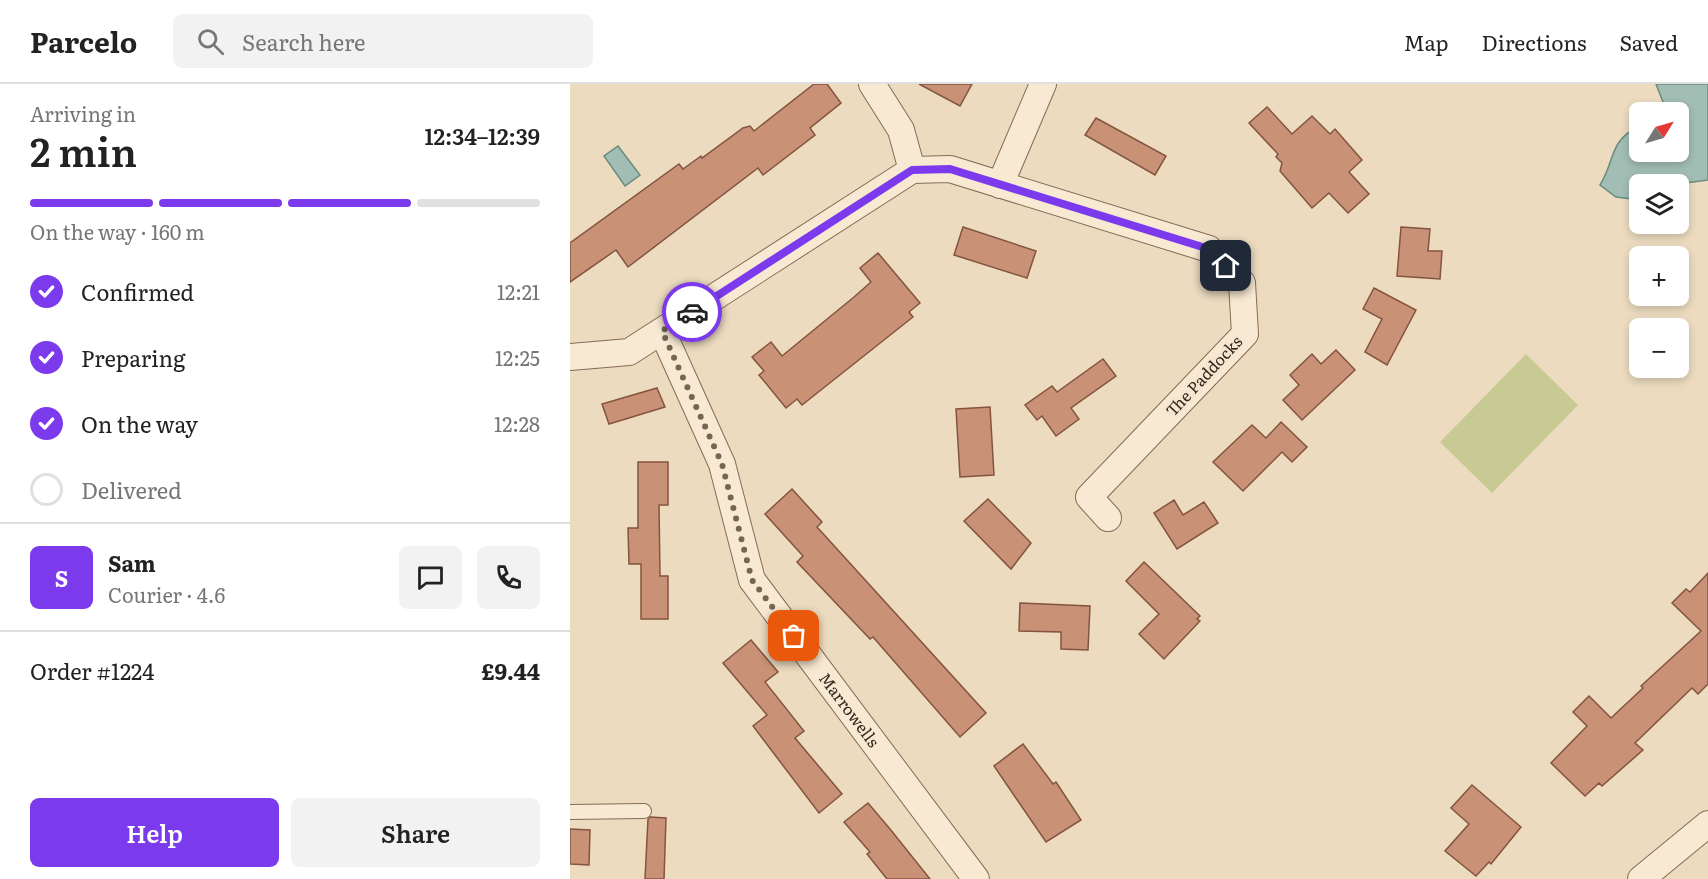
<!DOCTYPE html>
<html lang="en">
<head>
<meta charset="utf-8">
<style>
  body { margin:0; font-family:Literata,serif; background:#f2f2f2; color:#222; height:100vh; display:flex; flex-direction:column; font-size:22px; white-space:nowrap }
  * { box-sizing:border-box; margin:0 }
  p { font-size:20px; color:#767676 }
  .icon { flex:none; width:33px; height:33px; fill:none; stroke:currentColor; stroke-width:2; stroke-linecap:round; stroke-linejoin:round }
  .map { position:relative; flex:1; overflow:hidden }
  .details { display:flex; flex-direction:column; background:#fff; width:570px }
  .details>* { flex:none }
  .needle { width:39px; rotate:53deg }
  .buttons { position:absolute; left:1059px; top:18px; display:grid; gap:12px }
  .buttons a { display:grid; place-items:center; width:60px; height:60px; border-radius:9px; background:#fff; box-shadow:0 3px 9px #0003; font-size:30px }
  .pin { position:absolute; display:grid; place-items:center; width:51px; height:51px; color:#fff; margin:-26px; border-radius:12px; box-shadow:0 3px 9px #0006 }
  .courier { position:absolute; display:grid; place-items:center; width:60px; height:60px; margin:-30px; border:4px solid #7c3aed; border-radius:50%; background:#fff; color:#222; box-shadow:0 2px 8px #0007 }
  .summary em { font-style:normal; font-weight:600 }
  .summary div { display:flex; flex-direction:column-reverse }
  .summary { display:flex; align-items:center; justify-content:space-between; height:102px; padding:0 30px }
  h1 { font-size:39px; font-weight:600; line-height:45px }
  .bar { display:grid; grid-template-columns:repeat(4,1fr); gap:9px 6px; align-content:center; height:72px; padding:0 30px }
  .bar i { height:8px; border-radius:4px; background:#e0e0e0 }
  .bar .current { background:#7c3aed }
  .bar p { grid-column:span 4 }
  .line { display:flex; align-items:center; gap:15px; padding:0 30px; border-top:2px solid #e0e0e0 }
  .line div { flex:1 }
  .round { display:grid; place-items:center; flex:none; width:63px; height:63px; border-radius:9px; background:#f2f2f2 }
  ol { padding:0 30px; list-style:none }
  li { display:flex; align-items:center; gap:18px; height:66px }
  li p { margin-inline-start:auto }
  li .icon { padding:6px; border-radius:50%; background:#7c3aed; color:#fff; stroke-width:4 }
  li:last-child { color:#767676 }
  li i { width:33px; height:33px; border:3px solid #e0e0e0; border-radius:50% }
  .action { display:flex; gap:12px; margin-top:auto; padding:12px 30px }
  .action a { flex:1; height:69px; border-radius:9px; background:#7c3aed; color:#fff; font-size:24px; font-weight:600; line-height:69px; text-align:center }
  .action a+a { background:#f2f2f2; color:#222 }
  header { display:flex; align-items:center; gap:36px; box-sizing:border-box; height:84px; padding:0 30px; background:#fff; border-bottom:2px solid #e0e0e0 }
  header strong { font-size:28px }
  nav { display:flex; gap:33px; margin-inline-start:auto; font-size:21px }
  .search { width:420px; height:54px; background:#f2f2f2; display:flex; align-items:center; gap:15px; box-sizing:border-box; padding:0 21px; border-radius:9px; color:#767676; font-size:22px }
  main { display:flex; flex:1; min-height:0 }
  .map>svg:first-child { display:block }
  .green { fill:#c8ca94 }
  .water { fill:#a2beb4; stroke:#6a8b80; stroke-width:1.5 }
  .building { fill:#c99176; stroke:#83543f; stroke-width:1.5 }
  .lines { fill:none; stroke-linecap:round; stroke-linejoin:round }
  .service-casing { stroke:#846c58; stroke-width:16 }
  .minor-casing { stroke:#846c58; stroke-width:28 }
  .service { stroke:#f7e9d2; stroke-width:14 }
  .minor { stroke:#f7e9d2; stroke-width:26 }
  .done { stroke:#746555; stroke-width:6; stroke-dasharray:0 10.8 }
  .route { stroke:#7c3aed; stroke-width:8 }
  .labels { text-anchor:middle; stroke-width:6; stroke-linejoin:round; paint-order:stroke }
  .street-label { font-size:16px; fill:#34261c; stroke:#f4e6cf }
</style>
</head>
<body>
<header>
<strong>Parcelo</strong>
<div class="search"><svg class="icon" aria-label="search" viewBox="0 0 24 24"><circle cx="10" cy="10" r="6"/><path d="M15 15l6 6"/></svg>Search here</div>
<nav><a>Map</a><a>Directions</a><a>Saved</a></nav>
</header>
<main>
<section class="details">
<div class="summary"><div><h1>2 min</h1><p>Arriving in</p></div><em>12:34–12:39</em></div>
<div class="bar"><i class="current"></i><i class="current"></i><i class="current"></i><i></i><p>On the way · 160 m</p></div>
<ol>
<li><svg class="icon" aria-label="check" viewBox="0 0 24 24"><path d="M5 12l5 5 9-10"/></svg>Confirmed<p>12:21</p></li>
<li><svg class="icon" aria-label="check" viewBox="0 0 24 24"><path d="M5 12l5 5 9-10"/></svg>Preparing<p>12:25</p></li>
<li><svg class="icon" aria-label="check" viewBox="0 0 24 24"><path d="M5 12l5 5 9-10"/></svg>On the way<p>12:28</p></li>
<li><i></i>Delivered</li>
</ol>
<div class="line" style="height:108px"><b class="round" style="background:#7c3aed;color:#fff">S</b><div><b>Sam</b><p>Courier · 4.6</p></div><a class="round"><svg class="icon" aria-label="chat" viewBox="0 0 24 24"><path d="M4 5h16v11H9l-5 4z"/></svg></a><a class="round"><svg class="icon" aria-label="phone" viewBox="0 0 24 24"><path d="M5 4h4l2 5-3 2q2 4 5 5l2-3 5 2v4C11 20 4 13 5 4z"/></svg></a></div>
<div class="line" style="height:78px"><div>Order #1224</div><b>£9.44</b></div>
<div class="action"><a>Help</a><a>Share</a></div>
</section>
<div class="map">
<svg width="1138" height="795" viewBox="0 0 1138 795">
  <rect width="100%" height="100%" fill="#ecdbbf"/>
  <path class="green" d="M956,270l52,51 -86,88 -52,-51z"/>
  <g class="water">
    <path d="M1086,0h52v96l-30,4h-38l-1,16 -23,-3 -16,-12c16,-26 8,-43 39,-59l1,26h38v-40h-16l3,-5z"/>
    <path d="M48,62l22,29 -15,11 -21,-30z"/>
  </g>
  <g class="building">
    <path d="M244,0h13l14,19 -31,25 5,7 -52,40 -5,-7 -130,99 -12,-17 -46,32v-39l109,-79 4,5 18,-13 1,2 41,-30 7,-2 4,5z"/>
    <path d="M349,0h53l-12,22z"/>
    <path d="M697,23l25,27 20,-18 18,18 5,-5 27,31 -13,12 20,22 -21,19 -19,-20 -17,15 -32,-37 2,-8 -6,-6 2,-3 -29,-31z"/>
    <path d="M526,34l70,38 -11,19 -70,-40z"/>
    <path d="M393,143l73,24 -9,27 -73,-23z"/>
    <path d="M831,143l29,2 -2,22h14l-2,28 -43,-3z"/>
    <path d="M308,169l42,50 -11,9 4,5 -111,88 -5,-6 -11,9 -27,-33 5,-4 -12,-14 19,-15 11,14 72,-59 17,-15 -11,-14z"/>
    <path d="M804,204l42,22 -29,55 -22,-13 17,-33 -19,-10z"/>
    <path d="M766,266l19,20 -53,50 -19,-20 16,-15 -9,-10 22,-21 9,10z"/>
    <path d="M533,275l13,17 -45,32 8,11 -23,17 -14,-20 -5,4 -12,-15 27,-19 5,6z"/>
    <path d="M87,304l8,19 -56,17 -7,-20z"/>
    <path d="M420,323l4,68 -34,2 -4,-68z"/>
    <path d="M711,338l26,25 -15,15 -10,-10 -39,39 -30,-29 39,-37 14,13z"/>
    <path d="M68,378h30v43h-9l1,71h8v43h-27v-55h-12l-1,-36h10z"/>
    <path d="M222,405l30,33 -5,5 169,186 -26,24 -87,-100 -3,2 -73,-77 6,-6 -38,-42z"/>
    <path d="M418,415l43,44 -20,26 -47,-48z"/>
    <path d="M604,416l9,15 21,-13 14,21 -41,26 -23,-36z"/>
    <path d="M574,478l56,54 -3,3 3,2 -36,38 -25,-25 20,-20 -33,-33z"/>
    <path d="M1138,489v111l-10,10 -6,-6 -57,55 8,7 -41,36 -3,-3 -14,13 -34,-33 36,-37 -14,-14 16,-16 22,22 32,-30 -2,-2 60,-55 -29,-28 14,-14 4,3z"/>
    <path d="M450,519l70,3 -2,44 -27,-1v-17l-42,-1z"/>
    <path d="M181,556l27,32 -13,10 39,49 -9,7 47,56 -23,19 -66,-87 14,-11 -44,-52z"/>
    <path d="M453,660l30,40 3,-2 25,38 -35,22 -52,-76z"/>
    <path d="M902,701l49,42 -30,37 -2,-2 -13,14 -31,-25 24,-27 -18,-16z"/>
    <path d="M298,719l22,26 40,50h-43l-20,-25 3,-2 -26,-30z"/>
    <path d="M80,733l16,1 -2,61h-19l3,-60z"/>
    <path d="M0,745l20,1 -1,35 -19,-1z"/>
  </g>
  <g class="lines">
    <g class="service-casing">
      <path id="service" d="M0,728l74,-1"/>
    </g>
    <g class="minor-casing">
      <g id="minor">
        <path d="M302,0l29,46 11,40"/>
        <path d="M430,101l43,-101"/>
        <path id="s1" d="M92,247l60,133 30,116 224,299"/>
        <path d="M0,273l59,-5 283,-182 38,-1 259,80 33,34 3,51 -156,163 19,21"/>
        <path d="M1071,795l67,-55"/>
      </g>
    </g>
    <use href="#service" class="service"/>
    <use href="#minor" class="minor"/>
  </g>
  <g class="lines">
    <path class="done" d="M122,228l-30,19 60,133 30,116 42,56"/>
    <path class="route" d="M122,228l220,-142 38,-1 259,80 17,17"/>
  </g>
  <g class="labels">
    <g class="street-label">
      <text transform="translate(634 292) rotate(-47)" y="6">The Paddocks</text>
      <text dy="6" stroke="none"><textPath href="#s1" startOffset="428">Marrowells</textPath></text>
    </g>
  </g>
</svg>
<div class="buttons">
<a><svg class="needle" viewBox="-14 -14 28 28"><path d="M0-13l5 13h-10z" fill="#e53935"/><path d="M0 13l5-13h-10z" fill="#767676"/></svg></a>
<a><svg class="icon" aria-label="layers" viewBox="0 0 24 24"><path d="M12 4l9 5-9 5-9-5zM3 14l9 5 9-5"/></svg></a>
<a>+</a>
<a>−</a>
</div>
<div class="pin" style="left:224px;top:552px;background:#ea580c"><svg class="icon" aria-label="bag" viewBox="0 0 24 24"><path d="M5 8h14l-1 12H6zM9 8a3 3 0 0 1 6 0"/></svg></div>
<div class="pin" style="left:656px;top:182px;background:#1f2937"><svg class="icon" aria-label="home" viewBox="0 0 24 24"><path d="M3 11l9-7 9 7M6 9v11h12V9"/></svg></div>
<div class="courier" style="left:122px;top:228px"><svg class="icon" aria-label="car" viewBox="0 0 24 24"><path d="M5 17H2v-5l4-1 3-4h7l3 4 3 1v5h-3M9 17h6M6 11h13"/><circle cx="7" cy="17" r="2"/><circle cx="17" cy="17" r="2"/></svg></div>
</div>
</main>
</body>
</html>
